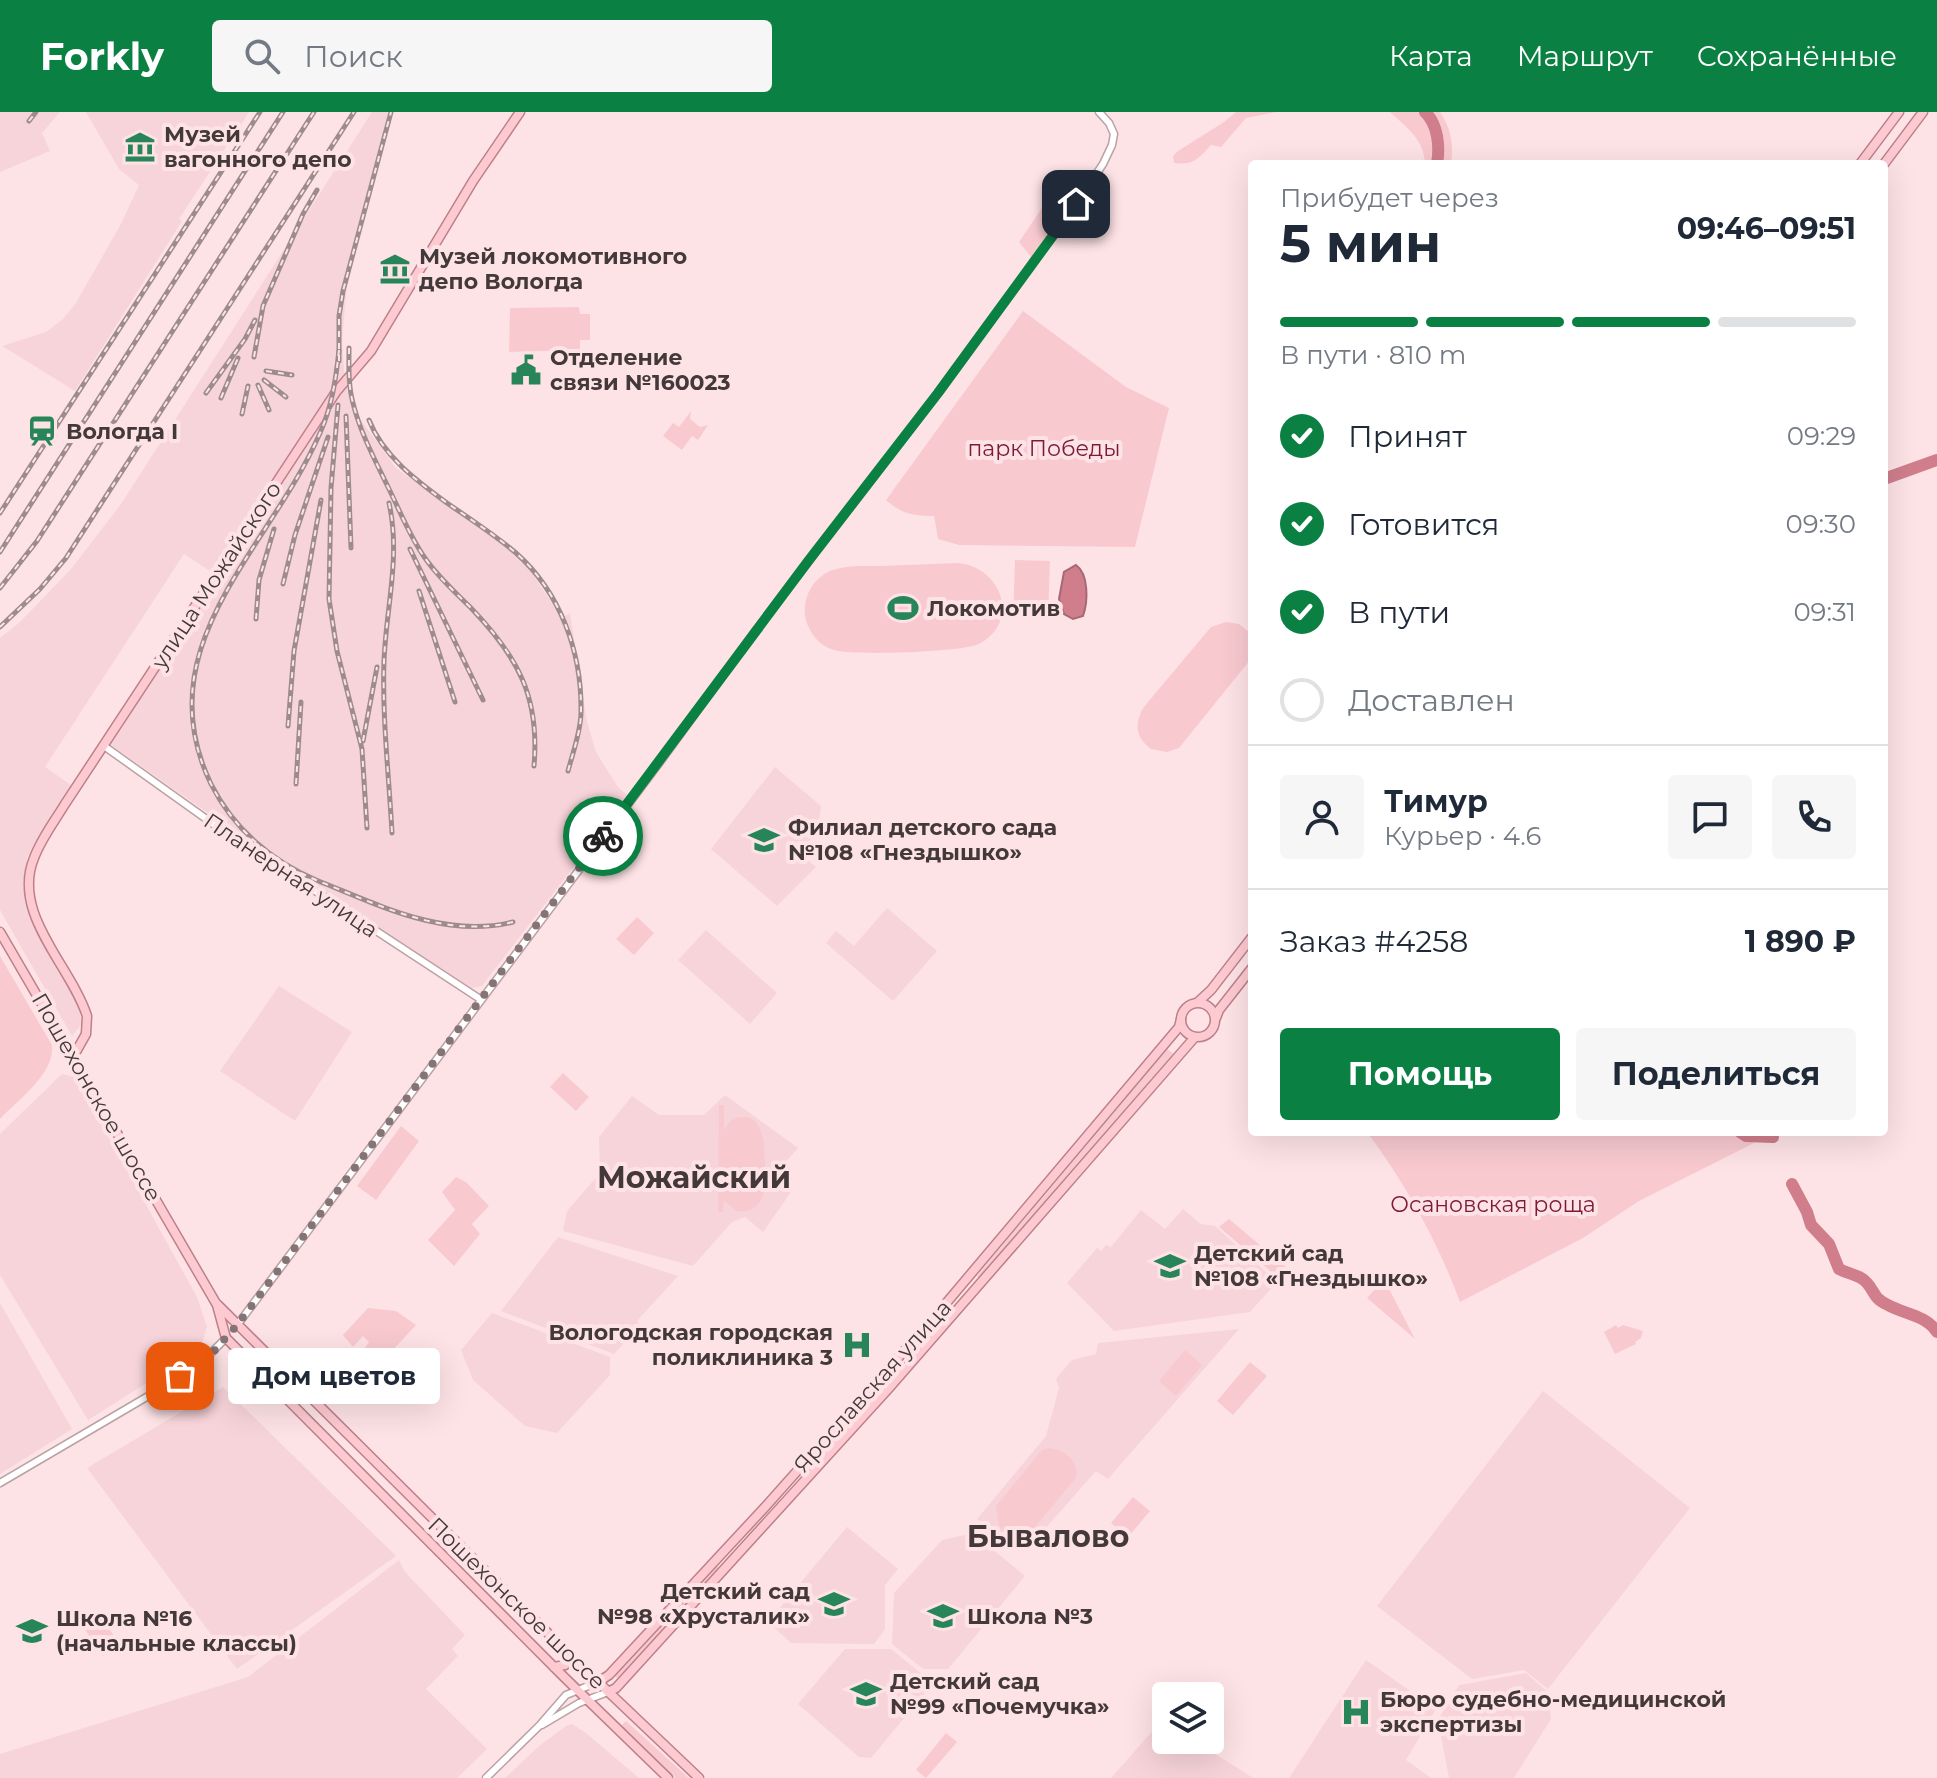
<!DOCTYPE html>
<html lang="ru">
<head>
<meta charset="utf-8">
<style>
  body { margin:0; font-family:Montserrat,sans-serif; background:#f6f6f7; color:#1f2937; height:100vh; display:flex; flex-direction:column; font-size:30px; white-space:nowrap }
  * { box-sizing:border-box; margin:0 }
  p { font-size:26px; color:#747a83 }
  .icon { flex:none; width:44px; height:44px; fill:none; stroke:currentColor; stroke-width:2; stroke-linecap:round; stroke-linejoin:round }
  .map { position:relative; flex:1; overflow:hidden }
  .panel { position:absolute; left:1248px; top:48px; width:640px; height:976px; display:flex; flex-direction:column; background:#fff; border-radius:8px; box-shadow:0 8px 32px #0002 }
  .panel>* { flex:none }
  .tools { position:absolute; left:1152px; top:1570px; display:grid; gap:16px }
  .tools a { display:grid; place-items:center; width:72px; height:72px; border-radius:8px; background:#fff; box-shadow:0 8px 32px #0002; font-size:40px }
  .pin { position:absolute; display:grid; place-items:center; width:68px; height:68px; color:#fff; margin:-34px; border-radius:16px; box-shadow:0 4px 12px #0006 }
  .courier { position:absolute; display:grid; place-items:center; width:80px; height:80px; margin:-40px; border:6px solid #0b8043; border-radius:50%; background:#fff; color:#222; box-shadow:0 2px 10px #0007 }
  .bubble { position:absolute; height:56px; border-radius:8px; background:#fff; box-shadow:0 8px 32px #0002; font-size:26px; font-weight:700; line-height:56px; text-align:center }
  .summary em { font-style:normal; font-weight:700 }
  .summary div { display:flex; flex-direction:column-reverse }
  .summary { display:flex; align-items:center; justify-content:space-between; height:136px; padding:0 32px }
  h1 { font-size:52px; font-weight:700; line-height:60px }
  .bar { display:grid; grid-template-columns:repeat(4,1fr); gap:12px 8px; align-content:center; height:96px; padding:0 32px }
  .bar i { height:10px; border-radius:6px; background:#e0e1e3 }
  .bar .current { background:#0b8043 }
  .bar p { grid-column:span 4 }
  .line { display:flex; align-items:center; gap:20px; padding:0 32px; border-top:2px solid #e0e1e3 }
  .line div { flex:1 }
  .round { display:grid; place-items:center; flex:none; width:84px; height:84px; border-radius:8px; background:#f6f6f7 }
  ol { padding:0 32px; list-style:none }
  li { display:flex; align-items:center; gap:24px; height:88px }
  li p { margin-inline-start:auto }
  li .icon { padding:8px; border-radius:50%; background:#0b8043; color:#fff; stroke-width:4 }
  li:last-child { color:#747a83 }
  li i { width:44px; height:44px; border:4px solid #e0e1e3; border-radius:50% }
  .cta { display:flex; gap:16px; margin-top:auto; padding:16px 32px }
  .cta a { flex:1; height:92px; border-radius:8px; background:#0b8043; color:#fff; font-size:32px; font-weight:700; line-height:92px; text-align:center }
  .cta a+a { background:#f6f6f7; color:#1f2937 }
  header { display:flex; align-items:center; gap:48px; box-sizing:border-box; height:112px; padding:0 40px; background:#0b8043; color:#fff }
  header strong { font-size:38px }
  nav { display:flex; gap:44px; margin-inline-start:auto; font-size:28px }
  .search { width:560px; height:72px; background:#f6f6f7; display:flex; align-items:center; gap:20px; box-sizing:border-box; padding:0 28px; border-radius:8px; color:#747a83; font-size:30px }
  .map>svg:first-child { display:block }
  .built { fill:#f7d4d9 }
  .green { fill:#f8cad0 }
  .water { fill:#d07e8c; stroke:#a66973; stroke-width:2 }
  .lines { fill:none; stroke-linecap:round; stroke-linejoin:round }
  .river { stroke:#d07e8c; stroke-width:12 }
  .minor-casing { stroke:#baa1a4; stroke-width:9 }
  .major-casing { stroke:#bd8089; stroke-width:11 }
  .minor { stroke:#fff; stroke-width:6 }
  .major { stroke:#fecad2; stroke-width:8 }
  .rail-casing { stroke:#9e8b8d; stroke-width:5 }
  .rail { stroke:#fee3e6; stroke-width:2; stroke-dasharray:6; stroke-linecap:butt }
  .done { stroke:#857476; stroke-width:8; stroke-dasharray:0 14.4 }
  .route { stroke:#0b8043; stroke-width:10 }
  .labels { text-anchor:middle; stroke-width:8; stroke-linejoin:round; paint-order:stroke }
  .poi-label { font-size:22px; font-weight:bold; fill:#44393a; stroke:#fee3e6; text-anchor:start }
  .park-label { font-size:22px; fill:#7d1b37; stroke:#fee3e6 }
  .street-label { font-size:22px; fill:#44393a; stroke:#fee3e6 }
  .district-label { font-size:30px; font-weight:bold; fill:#44393a; stroke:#fee3e6 }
</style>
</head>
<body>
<header>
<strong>Forkly</strong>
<div class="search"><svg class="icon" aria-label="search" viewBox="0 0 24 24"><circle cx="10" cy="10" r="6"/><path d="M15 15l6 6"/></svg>Поиск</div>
<nav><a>Карта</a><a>Маршрут</a><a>Сохранённые</a></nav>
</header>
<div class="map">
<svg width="1937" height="1666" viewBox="0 0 1937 1666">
  <rect width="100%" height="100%" fill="#fee3e6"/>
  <g class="built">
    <path d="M0,0h60l-18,21 8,18 -50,21z"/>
    <path d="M86,0h163l-70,107 3,2 -107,170 -73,-45 44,-14 17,-13 13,-16 45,-79 18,-39 -20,-16z"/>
    <path d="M372,0h16l-40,159 -6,71 3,40 8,27 43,59 108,78 26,24 32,48 8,-5 17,109 9,30 22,35 10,9 -146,190 -10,2 -167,-107 -194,-136 108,-168 -35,-23 -139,213 26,18 -39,62 -5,11 -4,28 6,27 51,98 1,14 -9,11 -72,-126v-272l20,-16 51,-53 50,-65z"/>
    <path d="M775,655l46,39 -3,25 -19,22 17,14 -39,39 -66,-57z"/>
    <path d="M887,796l50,43 -44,50 -67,-58 10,-12 18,15z"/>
    <path d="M706,818l71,63 -27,31 -72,-64z"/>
    <path d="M279,874l73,46 -57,89 -75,-50z"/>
    <path d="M62,962l12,3 7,10 116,210 10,30 -5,16 -11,12 -103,65 -88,-145v-141z"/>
    <path d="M725,983l73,53 -22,25 17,16 -30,43 -18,-15 -13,5 -39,44 -130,-35 4,-20 33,-38 -1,-36 33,-41 27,19h45z"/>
    <path d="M1183,1097l18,15 14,2 62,56 -27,30 -136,19 -47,-48 30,-35 4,3 5,-6 5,2 30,-37 24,19z"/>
    <path d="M558,1125l120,39 -41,45 3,4 -26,29 -113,-43z"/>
    <path d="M0,1191l72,126 -72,45z"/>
    <path d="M492,1201l118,44v18l-53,58 -32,-7 -52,-46 -12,-30z"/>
    <path d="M1239,1217l-131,150 -12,-8 -60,68 -28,6 -31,-26 69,-83 13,-48 -3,-9 16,-19 24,-6 2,-11z"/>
    <path d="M223,1275l173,169 -159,113 -150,-201z"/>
    <path d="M1543,1279l147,117 -142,181 -24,-19 -52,9 -95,-73z"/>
    <path d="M847,1415l51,42 -13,16v44l-11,15 -83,-1 -23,-21z"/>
    <path d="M973,1421l52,43 -77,93h-25l-31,-25 2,-51 48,-53z"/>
    <path d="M399,1448l6,12 60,63 -13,14 6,7 -32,33 61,60 -30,29h-457v-24l248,-77z"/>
    <path d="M845,1537h46l42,34 -62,75 -12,-1 -61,-53z"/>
    <path d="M1366,1548l70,49 -30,51 25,18h-142z"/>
    <path d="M1526,1561l22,19 3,27 -37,59h-65l-11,-58 21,-35z"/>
    <path d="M1166,1604v24h39l-4,5 52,33h-142z"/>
    <path d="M572,1612l14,9 53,45h-134l34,-32 27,-20z"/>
  </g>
  <g class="green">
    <path d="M1236,0h41l-31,6 -25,29 -10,-2c-11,12 -17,21 -37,18l-1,-7 5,-5 46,-29z"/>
    <path d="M1390,0h50c11,16 14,33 11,52h-26c-1,-25 -18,-36 -35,-52z"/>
    <path d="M1046,90l16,12 -31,43 -12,-15z"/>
    <path d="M579,195l1,7h10v26h-10v10l-71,2 1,-44z"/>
    <path d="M1023,199l103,76 43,21 -34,139 -176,-2 -21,-6 -4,-23c-20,0 -33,-2 -48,-16z"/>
    <path d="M691,299l-1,8 10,8 8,-2 -10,15 -6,-4 -10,14 -19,-14 10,-13 6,4z"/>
    <path d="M1015,448l35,1 -2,58 -35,-1z"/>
    <path d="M958,451c44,4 63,59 21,81 -16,8 -128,12 -145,6 -11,-3 -21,-12 -26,-24 -10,-23 4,-51 28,-57 14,-4 29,-3 43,-3 26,-1 53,-2 79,-3z"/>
    <path d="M1226,510l13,2 11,9v27l-71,88 -12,4 -16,-3c-15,-11 -17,-24 -8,-41l68,-81z"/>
    <path d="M637,805l17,16 -20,22 -18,-16z"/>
    <path d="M0,844l52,89c3,29 -34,55 -52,74z"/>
    <path d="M1167,937l7,5 -140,167 -53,58 -4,-3z"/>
    <path d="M563,961l26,24 -13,14 -26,-24z"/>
    <path d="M719,993h5v25c4,-8 10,-14 20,-13 28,0 20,59 19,79 -5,12 -14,17 -27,15l-12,-11 -1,12h-5z"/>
    <path d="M401,1014l18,15 -43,59 -19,-14z"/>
    <path d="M1367,1020h383l4,11 -115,58 -56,37 -123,64c-22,-60 -55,-119 -93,-170z"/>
    <path d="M456,1065l10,5 23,24 -17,18 8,10 -26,32 -26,-26 27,-30 -13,-18z"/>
    <path d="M1229,1107l57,48 -9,10 -58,-50z"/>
    <path d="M1384,1167l31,60 -48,-41z"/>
    <path d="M368,1196l28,3 20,14 -38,41 -17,-13 8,-11 -6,-6 -10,11 -10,-12z"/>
    <path d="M1616,1213l2,3 5,-3 20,6 -2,7 -6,4 1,2 -21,10 -11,-22z"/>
    <path d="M1185,1238l17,15 -26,31 -17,-15z"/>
    <path d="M1250,1250l17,14 -34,39 -16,-14z"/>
    <path d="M1048,1336c17,2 31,12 28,30l-47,56c-12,5 -22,2 -30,-8l-3,-20 46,-56z"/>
    <path d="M1133,1385l17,14 -22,26 -17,-14z"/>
    <path d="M716,1453l4,4 -100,112 -5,-5z"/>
    <path d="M99,1502l21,31 -17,11 -21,-31z"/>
    <path d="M626,1609l63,57h-13l-56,-51z"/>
    <path d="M946,1621l11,9 -31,36 -10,-8z"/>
  </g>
  <path class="water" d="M1076,453c13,9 12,37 7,51l-10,3 -9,-5 -5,-15 5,-27z"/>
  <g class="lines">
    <g class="river">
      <path d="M1425,0c13,12 15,35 12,52"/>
      <path d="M1884,367l53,-19"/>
      <path d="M1740,1020l6,4 27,1"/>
      <path d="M1792,1072l15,28 4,13 18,19 10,25c9,5 22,6 28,14 9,10 5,14 21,22 16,9 38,10 49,27"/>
    </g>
    <g class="minor-casing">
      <g id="minor">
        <path d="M104,634l115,82 261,171"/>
        <path d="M238,1212l422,-562 96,-132 182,-237 132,-180 33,-49 9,-19 2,-11 -5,-11 -10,-11"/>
        <path d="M0,1371l150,-88 55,-36 21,-21"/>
        <path d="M542,1613l37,-22 29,-11"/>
        <path d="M486,1666l53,-52 27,-31 32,-13"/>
      </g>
    </g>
    <g class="major-casing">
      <g id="major">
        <path d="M1860,52l39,-52"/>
        <path d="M1884,52l39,-52"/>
        <path d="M0,820l217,373 9,33 338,339 104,101"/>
        <path d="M1198,890l13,-12 41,-53"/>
        <circle cx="1198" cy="908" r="17"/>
        <path d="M1216,906l3,-8 33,-42"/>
        <path d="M73,945l13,-23 1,-18c-16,-50 -76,-102 -53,-158 7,-19 20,-36 31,-54l271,-412 35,-41 102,-170 47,-69"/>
        <path d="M218,1193l360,358 121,115"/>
        <path d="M554,1555l11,-2 2,-12"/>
        <path d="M598,1570l11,-7 157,-169 171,-192 242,-287 2,-8"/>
        <path d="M608,1580l8,-4 273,-300 306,-351"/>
      </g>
    </g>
    <use href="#minor" class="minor"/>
    <use href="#major" class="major"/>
    <g class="rail-casing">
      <g id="rail">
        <path d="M29,9l7,-9"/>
        <path d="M349,236c0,18 -1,37 4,55 7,29 22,57 35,84 12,24 22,50 37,71 13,19 30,34 46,50 47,49 69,89 63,158"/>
        <path d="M339,238c-3,29 -7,56 -19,83 -50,116 -176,213 -109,351 22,44 60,77 105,96 63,25 128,59 197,42"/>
        <path d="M254,245l9,-51 40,-92 14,-24"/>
        <path d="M339,249v-45l4,-25 48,-179"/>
        <path d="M266,259l26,4"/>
        <path d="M264,268l22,17"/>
        <path d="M258,273l11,25"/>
        <path d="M206,281l39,-54 10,-19"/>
        <path d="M221,286l17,-40"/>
        <path d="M338,293l-7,83 -2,111 8,52 25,98 5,79"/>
        <path d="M242,302l6,-28"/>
        <path d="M346,304l5,132"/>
        <path d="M369,308c14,36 48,61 78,83 23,16 48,32 69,50 45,40 66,100 65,159 0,19 -8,40 -13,59"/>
        <path d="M389,391c12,53 -3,105 -5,158 -2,57 5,115 8,172"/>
        <path d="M0,401l260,-401"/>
        <path d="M410,437l73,151"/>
        <path d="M0,440l283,-440"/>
        <path d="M283,472l12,-49 33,-98"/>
        <path d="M0,476l37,-47 277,-429"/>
        <path d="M419,479l36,111"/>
        <path d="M256,507l3,-39 15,-51"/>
        <path d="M0,515l40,-38 26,-31 288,-446"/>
        <path d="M288,614l6,-75 27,-151"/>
        <path d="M363,629l14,-74"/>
        <path d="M296,672l5,-82"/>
      </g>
    </g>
    <use href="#rail" class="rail"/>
  </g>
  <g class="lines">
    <path class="done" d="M180,1264l34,-25 24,-27 365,-488"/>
    <path class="route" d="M603,724l206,-276 129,-167 138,-189"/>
  </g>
  <defs>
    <g id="museum-bare" transform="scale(2.4)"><path d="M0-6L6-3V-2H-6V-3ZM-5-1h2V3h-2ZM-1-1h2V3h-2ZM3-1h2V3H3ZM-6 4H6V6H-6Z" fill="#288459" stroke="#fee3e6" stroke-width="2.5" paint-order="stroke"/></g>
    <g id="civic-bare" transform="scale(2.4)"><path d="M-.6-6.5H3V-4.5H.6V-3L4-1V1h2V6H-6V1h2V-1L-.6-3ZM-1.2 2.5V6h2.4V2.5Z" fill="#288459" stroke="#fee3e6" stroke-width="2.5" paint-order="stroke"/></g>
    <g id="station-bare" transform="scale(2.4)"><path d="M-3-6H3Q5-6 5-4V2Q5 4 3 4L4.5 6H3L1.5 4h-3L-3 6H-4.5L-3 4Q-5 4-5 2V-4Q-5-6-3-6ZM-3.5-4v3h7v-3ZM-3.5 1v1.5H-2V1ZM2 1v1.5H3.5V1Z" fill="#288459" stroke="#fee3e6" stroke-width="2.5" paint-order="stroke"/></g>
    <g id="stadium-bare" transform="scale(2.4)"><path d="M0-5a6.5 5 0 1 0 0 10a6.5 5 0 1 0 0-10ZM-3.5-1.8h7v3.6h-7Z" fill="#288459" stroke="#fee3e6" stroke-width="2.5" paint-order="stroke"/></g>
    <g id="school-bare" transform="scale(2.4)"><path d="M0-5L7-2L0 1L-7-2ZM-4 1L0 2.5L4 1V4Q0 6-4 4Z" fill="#288459" stroke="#fee3e6" stroke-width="2.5" paint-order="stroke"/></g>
    <g id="hospital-bare" transform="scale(2.4)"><path d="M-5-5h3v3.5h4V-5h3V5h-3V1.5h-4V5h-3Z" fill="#288459" stroke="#fee3e6" stroke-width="2.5" paint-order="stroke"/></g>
  </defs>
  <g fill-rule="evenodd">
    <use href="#museum-bare" x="140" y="35"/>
    <use href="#museum-bare" x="395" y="157"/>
    <use href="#civic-bare" x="526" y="258"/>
    <use href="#station-bare" x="42" y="319"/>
    <use href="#stadium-bare" x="903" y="496"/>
    <use href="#school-bare" x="764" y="728"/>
    <use href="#school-bare" x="1170" y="1154"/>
    <use href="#hospital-bare" x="857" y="1233"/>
    <use href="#school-bare" x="834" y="1492"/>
    <use href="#school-bare" x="943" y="1504"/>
    <use href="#school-bare" x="32" y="1519"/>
    <use href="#school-bare" x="866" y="1582"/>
    <use href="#hospital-bare" x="1356" y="1600"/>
  </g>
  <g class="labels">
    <g class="poi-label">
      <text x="164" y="30">Музей<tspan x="164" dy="25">вагонного депо</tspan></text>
      <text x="419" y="152">Музей локомотивного<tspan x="419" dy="25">депо Вологда</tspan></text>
      <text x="550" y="253">Отделение<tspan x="550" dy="25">связи №160023</tspan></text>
      <text x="66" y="327">Вологда I</text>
      <text x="927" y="504">Локомотив</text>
      <text x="788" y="723">Филиал детского сада<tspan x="788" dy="25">№108 «Гнездышко»</tspan></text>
      <text x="1194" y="1149">Детский сад<tspan x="1194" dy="25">№108 «Гнездышко»</tspan></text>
      <text x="833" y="1228" text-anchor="end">Вологодская городская<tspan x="833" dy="25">поликлиника 3</tspan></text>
      <text x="810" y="1487" text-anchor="end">Детский сад<tspan x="810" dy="25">№98 «Хрусталик»</tspan></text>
      <text x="967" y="1512">Школа №3</text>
      <text x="56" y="1514">Школа №16<tspan x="56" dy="25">(начальные классы)</tspan></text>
      <text x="890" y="1577">Детский сад<tspan x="890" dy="25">№99 «Почемучка»</tspan></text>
      <text x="1380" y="1595">Бюро судебно-медицинской<tspan x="1380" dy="25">экспертизы</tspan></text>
    </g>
    <g class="park-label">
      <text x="1044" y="344">парк Победы</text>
      <text x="1493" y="1100">Осановская роща</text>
    </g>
    <g class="street-label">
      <text transform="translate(216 463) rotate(-57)" y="8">улица Можайского</text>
      <text transform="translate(291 763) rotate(34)" y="8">Планерная улица</text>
      <text transform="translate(97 985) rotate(60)" y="8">Пошехонское шоссе</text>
      <text transform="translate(872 1274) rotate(-48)" y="8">Ярославская улица</text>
      <text transform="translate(517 1491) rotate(44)" y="8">Пошехонское шоссе</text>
    </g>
    <g class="district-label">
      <text x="694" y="1076">Можайский</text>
      <text x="1048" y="1435">Бывалово</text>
    </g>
  </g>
</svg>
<div class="tools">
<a><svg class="icon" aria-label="layers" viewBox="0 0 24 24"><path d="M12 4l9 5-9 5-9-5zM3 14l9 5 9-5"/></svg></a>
</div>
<div class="pin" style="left:180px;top:1264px;background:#ea580c"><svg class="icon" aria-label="bag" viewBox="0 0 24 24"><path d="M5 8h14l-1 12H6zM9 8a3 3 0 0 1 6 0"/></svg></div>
<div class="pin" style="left:1076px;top:92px;background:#1f2937"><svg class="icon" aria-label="home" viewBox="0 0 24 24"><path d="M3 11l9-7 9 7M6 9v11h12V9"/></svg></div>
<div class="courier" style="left:603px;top:724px"><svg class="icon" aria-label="bike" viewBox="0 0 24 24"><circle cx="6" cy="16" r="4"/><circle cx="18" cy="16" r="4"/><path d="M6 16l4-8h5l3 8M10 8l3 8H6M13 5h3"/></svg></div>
<div class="bubble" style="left:228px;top:1236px;width:212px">Дом цветов</div>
<section class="panel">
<div class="summary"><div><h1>5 мин</h1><p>Прибудет через</p></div><em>09:46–09:51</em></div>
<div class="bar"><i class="current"></i><i class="current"></i><i class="current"></i><i></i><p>В пути · 810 m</p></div>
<ol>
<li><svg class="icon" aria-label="check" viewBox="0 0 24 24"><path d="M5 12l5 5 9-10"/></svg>Принят<p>09:29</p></li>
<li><svg class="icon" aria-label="check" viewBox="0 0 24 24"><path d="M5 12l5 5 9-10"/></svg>Готовится<p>09:30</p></li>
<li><svg class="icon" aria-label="check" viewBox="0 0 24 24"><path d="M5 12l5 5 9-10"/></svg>В пути<p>09:31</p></li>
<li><i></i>Доставлен</li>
</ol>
<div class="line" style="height:144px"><a class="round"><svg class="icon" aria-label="person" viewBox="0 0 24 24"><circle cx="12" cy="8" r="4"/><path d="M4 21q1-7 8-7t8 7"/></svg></a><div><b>Тимур</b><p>Курьер · 4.6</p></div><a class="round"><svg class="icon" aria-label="chat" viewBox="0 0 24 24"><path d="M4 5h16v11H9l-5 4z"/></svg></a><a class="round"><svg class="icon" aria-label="phone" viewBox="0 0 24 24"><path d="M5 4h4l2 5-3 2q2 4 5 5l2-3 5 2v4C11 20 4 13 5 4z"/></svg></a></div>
<div class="line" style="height:104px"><div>Заказ #4258</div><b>1 890 ₽</b></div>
<div class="cta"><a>Помощь</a><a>Поделиться</a></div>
</section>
</div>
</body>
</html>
